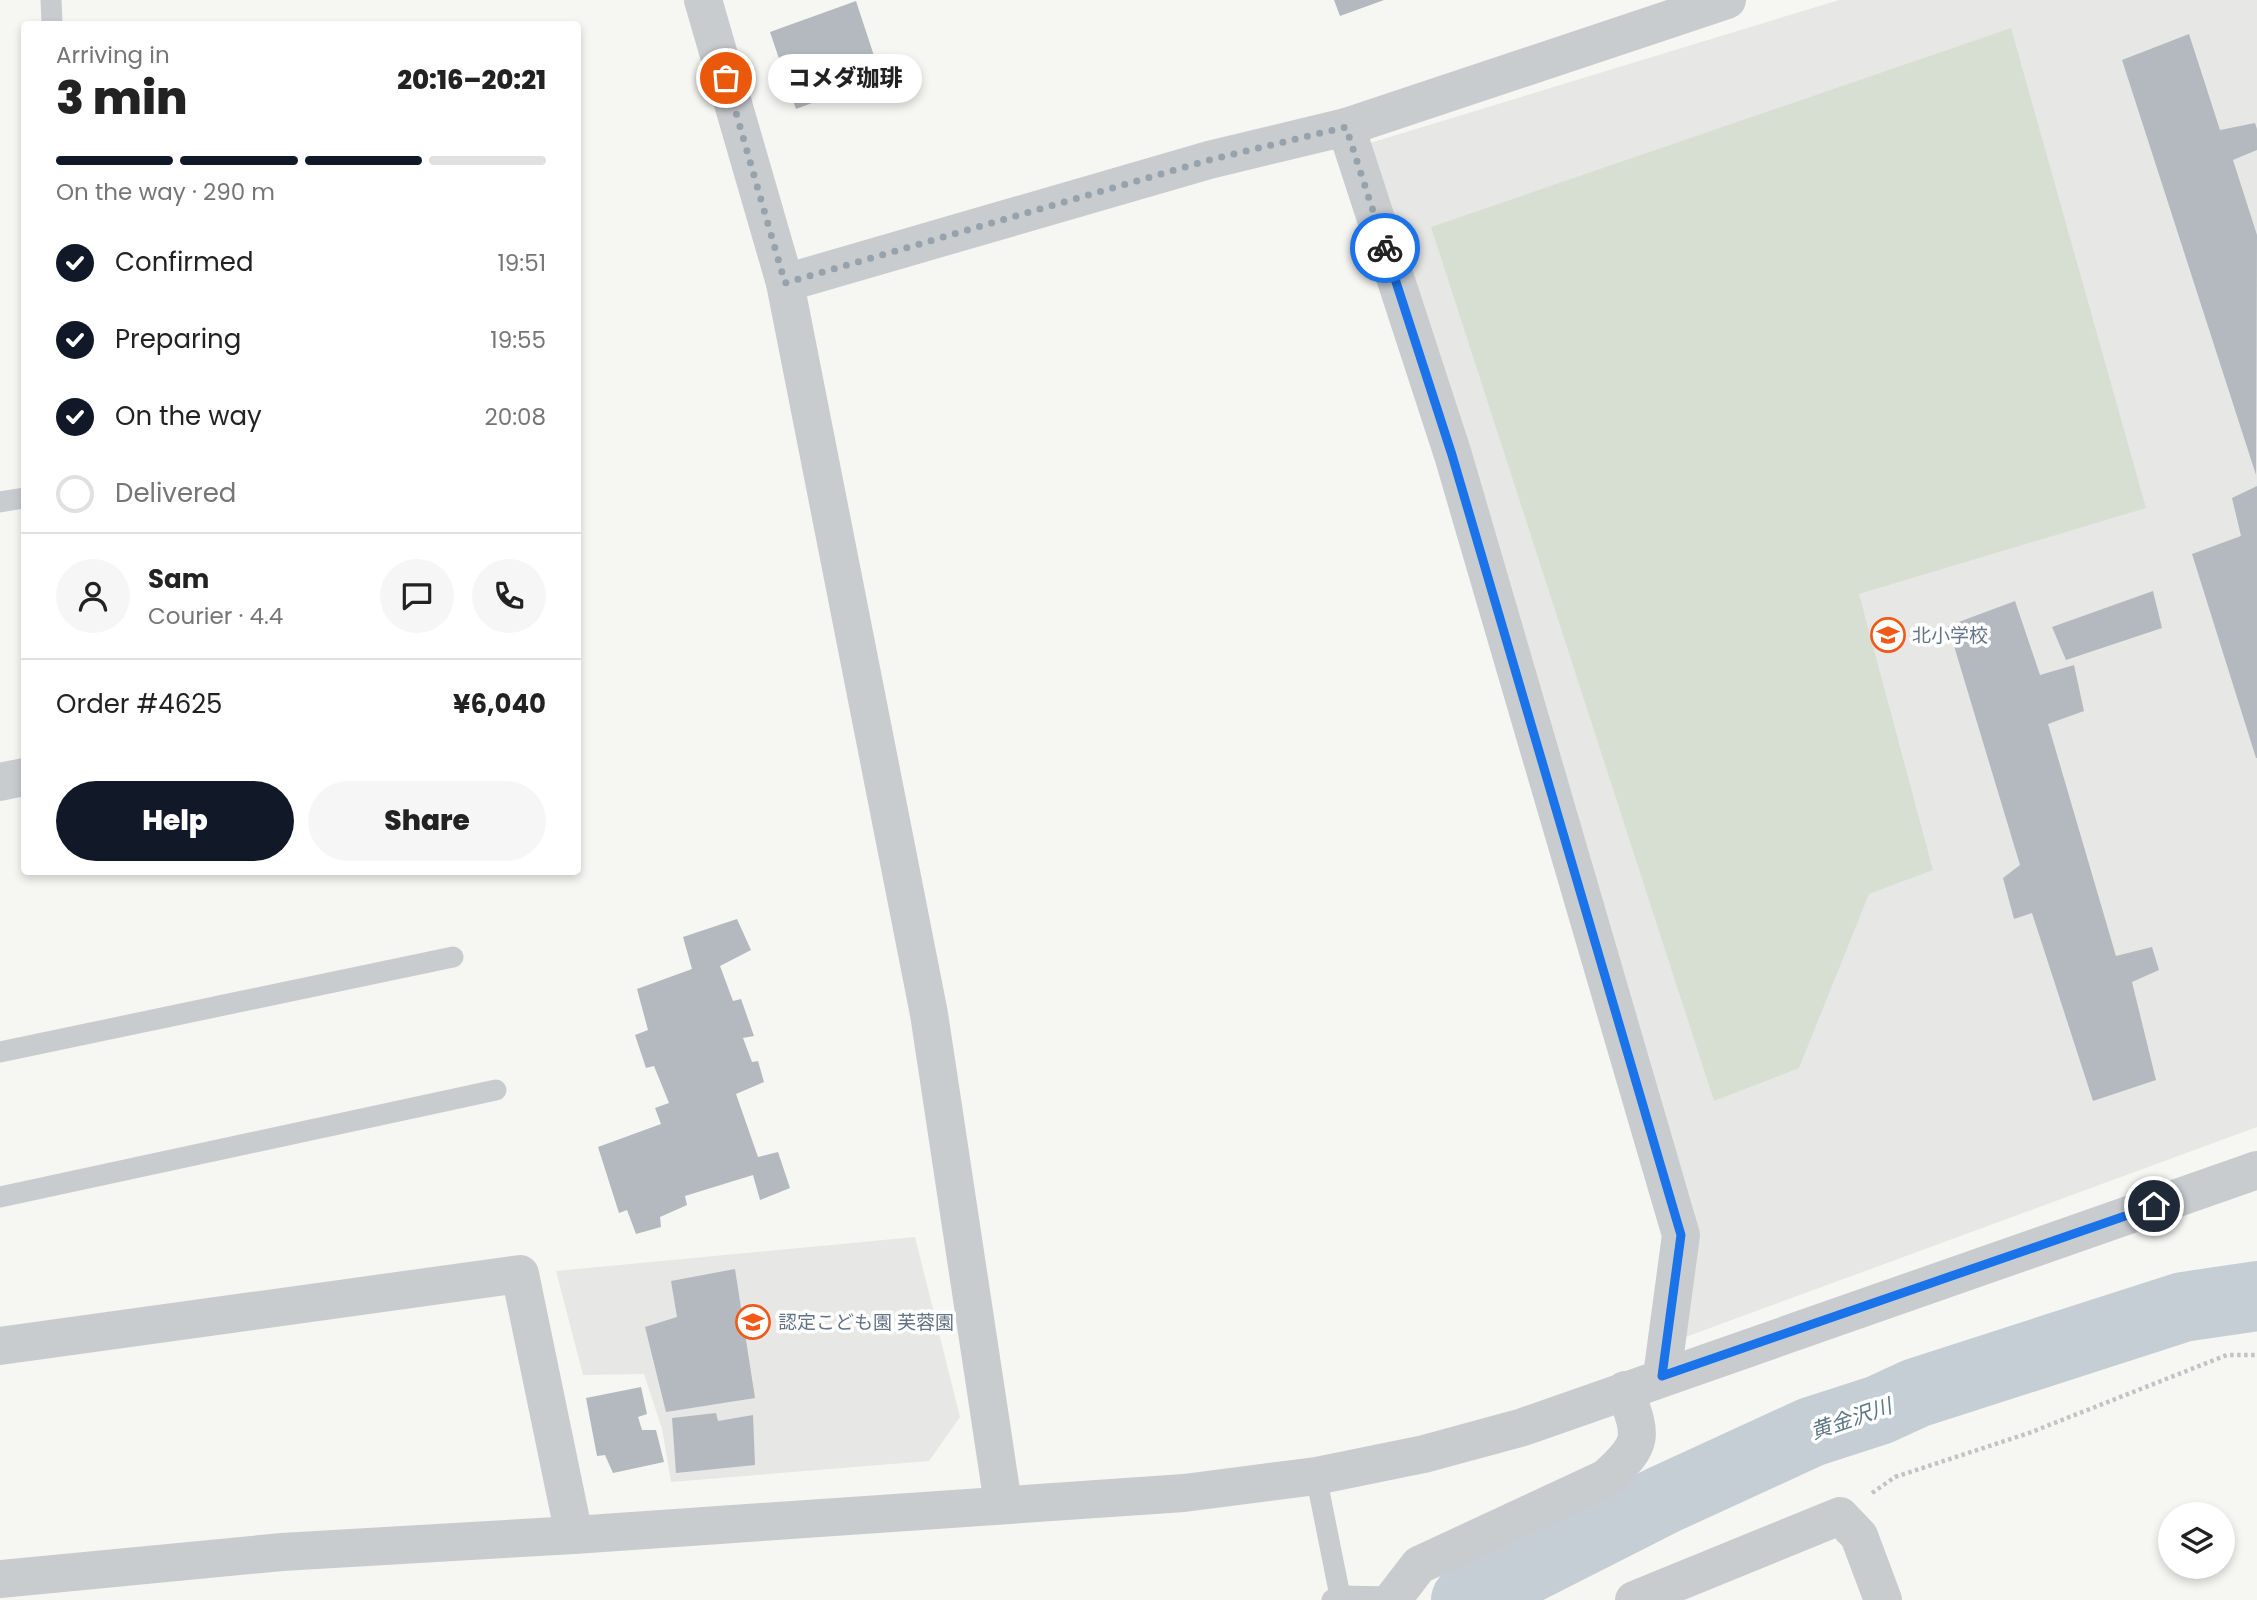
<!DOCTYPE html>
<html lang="en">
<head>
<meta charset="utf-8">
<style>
  body { margin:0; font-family:Poppins,"Noto Sans JP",sans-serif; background:#f6f6f6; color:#222; height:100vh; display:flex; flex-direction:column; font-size:26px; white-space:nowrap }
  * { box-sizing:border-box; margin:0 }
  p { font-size:23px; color:#767676 }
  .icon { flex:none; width:38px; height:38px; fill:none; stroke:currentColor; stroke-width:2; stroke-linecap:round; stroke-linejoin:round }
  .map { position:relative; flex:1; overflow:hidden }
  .side { position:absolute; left:21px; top:21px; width:560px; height:854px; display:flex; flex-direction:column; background:#fff; border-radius:7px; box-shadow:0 4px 10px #0003 }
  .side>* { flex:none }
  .buttons { position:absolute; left:2158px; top:1502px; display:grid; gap:14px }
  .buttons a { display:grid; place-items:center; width:77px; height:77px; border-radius:50%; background:#fff; box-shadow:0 4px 10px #0003; font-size:35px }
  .pin { position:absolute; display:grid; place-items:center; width:60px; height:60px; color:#fff; margin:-30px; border:4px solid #fff; border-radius:50%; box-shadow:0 2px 7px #0007 }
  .courier { position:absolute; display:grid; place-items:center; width:70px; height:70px; margin:-35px; border:5px solid #1a73e8; border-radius:50%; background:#fff; color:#222; box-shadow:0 2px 9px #0007 }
  .bubble { position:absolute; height:49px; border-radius:24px; background:#fff; box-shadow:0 4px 10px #0003; font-size:23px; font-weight:800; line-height:49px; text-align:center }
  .headline em { font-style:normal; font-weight:800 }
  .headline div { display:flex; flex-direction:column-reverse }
  .headline { display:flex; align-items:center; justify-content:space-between; height:119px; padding:0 35px }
  h1 { font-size:46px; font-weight:800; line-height:52px }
  .bar { display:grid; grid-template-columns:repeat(4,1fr); gap:10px 7px; align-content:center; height:84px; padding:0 35px }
  .bar i { height:9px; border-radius:5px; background:#e0e0e0 }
  .bar .on { background:#111827 }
  .bar p { grid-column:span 4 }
  .line { display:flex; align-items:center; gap:18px; padding:0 35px; border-top:2px solid #e0e0e0 }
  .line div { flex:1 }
  .round { display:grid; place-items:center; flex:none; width:74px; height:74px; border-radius:37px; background:#f6f6f6 }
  ol { padding:0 35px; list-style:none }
  li { display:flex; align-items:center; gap:21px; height:77px }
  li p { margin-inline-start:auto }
  li .icon { padding:7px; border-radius:50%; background:#111827; color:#fff; stroke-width:4 }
  li:last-child { color:#767676 }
  li i { width:38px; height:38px; border:4px solid #e0e0e0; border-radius:50% }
  .button { display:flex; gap:14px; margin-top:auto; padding:14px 35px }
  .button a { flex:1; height:80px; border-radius:42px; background:#111827; color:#fff; font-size:28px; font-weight:800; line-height:80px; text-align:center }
  .button a+a { background:#f6f6f6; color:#222 }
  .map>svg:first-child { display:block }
  .built { fill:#e7e8e6 }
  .green { fill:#d7dfd3 }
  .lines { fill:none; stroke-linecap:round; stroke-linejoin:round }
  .river { stroke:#c5ced4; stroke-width:70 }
  .building { fill:#b3b9bf }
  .path { stroke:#c2c3c5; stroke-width:4.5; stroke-dasharray:3.5 3.5; stroke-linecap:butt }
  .service { stroke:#c9cccf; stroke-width:21 }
  .minor { stroke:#c9cccf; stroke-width:38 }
  .tertiary { stroke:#c9cccf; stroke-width:38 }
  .done { stroke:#96a2ac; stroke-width:7; stroke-dasharray:0 12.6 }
  .route { stroke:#1a73e8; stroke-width:9 }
  .labels { text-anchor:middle; stroke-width:7; stroke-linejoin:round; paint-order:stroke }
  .poi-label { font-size:19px; fill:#637486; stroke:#fff; text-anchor:start }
  .water-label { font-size:21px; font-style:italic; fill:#5f7783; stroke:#fff }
</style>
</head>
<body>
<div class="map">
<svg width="2257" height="1600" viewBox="0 0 2257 1600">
  <rect width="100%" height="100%" fill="#f6f7f3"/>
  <g class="built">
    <path d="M1839,0h418v1127l-574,211 12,-124 -325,-1071z"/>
    <path d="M915,1237l45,180 -31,44 -258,21 -9,-53 -18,-55 -61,1 -27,-104z"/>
  </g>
  <path class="green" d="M2011,28l135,480 -287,86 74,276 -64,24 -70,174 -85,33 -283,-874z"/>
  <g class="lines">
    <path class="river" d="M1466,1600l197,-100 148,-68 68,-22 37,-17 267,-86 74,-11"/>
  </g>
  <g class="building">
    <path d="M1334,0h50l-44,16z"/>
    <path d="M856,1l25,76 -85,32 -26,-77z"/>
    <path d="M2189,34l31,96 35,-7 2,6v21l-24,10 24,75 -1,240 -134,-415z"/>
    <path d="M2257,486v272h-1l-64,-204 49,-18 -9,-38z"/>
    <path d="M2153,591l9,37 -96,32 -14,-33z"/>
    <path d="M2015,601l25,74 34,-10 10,46 -36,13 68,232 36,-9 7,23 -27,12 24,98 -63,21 -61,-188 -18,6 -11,-41 17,-13 -72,-239z"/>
    <path d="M737,919l14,31 -31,16 13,35 8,-2 13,37 -11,2 9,24 6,-1 6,21 -28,12 22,63 20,-5 12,36 -30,12 -7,-25 -68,21 2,9 -27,12 1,10 -25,7 -9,-24 -8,3 -21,-66 63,-23 -6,-16 14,-5 -15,-37 -8,2 -11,-33 13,-5 -11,-41 55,-20 -9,-32z"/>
    <path d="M735,1269l20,129 -89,14 -21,-85 32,-10 -6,-36z"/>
    <path d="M641,1387l6,27 -9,3 4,13h14l8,32 -51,11 -8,-18 -8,1 -11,-58z"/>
    <path d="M716,1413l2,8 35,-6 2,50 -79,8 -4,-55z"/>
  </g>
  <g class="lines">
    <path class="path" d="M1872,1493l23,-16 134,-44 198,-78h30"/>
    <g class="service">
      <path d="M51,0l1,24"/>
      <path d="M0,502l24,-4"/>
      <path d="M0,1052l453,-95"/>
      <path d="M0,1197l496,-107"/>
      <path d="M1316,1476l24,120"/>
      <path d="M1332,1600l8,-4 53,1"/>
    </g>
    <g class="minor">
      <path d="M1346,127l107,328 228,780 -19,141"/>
      <path d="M785,283l424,-123 137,-33 381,-127"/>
      <path d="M0,782l24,-5"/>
      <path d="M0,1346l520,-72 54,261"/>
      <path d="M1392,1600l27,-35 187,-87c39,-35 36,-41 19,-88"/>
      <path d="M1634,1600l206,-84 19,20 24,64"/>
    </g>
    <g class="tertiary">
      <path d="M703,0l82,283 144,731 74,490"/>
      <path d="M0,1579l282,-27 292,-17 610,-42 132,-17 108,-22 99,-27 734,-257"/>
    </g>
  </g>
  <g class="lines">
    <path class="done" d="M726,78l59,205 424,-123 137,-33 39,121"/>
    <path class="route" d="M1385,248l67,207 229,780 -19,141 492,-170"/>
  </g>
  <defs>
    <g id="school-ring" transform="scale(1.75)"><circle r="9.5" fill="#fff" stroke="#f25818" stroke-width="1.5"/><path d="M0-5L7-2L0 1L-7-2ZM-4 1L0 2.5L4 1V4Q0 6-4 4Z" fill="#f25818"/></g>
  </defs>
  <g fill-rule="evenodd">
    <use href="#school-ring" x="1888" y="635"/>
    <use href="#school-ring" x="753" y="1322"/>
  </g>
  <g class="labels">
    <g class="poi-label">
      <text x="1912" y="642">北小学校</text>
      <text x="778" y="1329">認定こども園 芙蓉園</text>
    </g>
    <g class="water-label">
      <text transform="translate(1851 1419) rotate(-19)" y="7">黄金沢川</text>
    </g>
  </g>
</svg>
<div class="buttons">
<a><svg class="icon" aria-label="layers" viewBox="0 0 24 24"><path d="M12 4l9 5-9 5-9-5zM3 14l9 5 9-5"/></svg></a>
</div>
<div class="pin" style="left:726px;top:78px;background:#ea580c"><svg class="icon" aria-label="bag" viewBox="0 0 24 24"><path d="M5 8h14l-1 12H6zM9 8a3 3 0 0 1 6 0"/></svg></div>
<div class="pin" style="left:2154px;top:1206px;background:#1f2937"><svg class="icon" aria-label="home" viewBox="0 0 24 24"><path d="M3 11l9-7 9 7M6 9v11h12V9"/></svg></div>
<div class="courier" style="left:1385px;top:248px"><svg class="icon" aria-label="bike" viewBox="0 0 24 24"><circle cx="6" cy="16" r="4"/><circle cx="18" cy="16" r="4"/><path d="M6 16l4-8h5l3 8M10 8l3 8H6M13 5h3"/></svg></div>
<div class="bubble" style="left:768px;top:54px;width:154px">コメダ珈琲</div>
<section class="side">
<div class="headline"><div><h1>3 min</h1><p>Arriving in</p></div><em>20:16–20:21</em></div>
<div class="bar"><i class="on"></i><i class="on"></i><i class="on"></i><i></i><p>On the way · 290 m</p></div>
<ol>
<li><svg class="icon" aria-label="check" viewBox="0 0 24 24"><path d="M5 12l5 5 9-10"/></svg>Confirmed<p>19:51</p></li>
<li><svg class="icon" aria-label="check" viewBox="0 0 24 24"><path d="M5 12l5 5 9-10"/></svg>Preparing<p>19:55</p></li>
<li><svg class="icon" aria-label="check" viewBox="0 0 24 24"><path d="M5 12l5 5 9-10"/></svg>On the way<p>20:08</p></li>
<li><i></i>Delivered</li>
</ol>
<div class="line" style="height:126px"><a class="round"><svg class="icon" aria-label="person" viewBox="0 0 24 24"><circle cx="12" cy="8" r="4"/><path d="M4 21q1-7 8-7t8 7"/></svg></a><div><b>Sam</b><p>Courier · 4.4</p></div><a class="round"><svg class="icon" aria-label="chat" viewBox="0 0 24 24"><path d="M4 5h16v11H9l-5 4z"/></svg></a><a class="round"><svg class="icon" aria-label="phone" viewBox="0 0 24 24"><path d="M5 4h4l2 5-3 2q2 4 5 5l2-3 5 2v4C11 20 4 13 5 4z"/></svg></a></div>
<div class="line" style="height:91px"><div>Order #4625</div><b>¥6,040</b></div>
<div class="button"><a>Help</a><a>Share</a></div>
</section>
</div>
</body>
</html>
